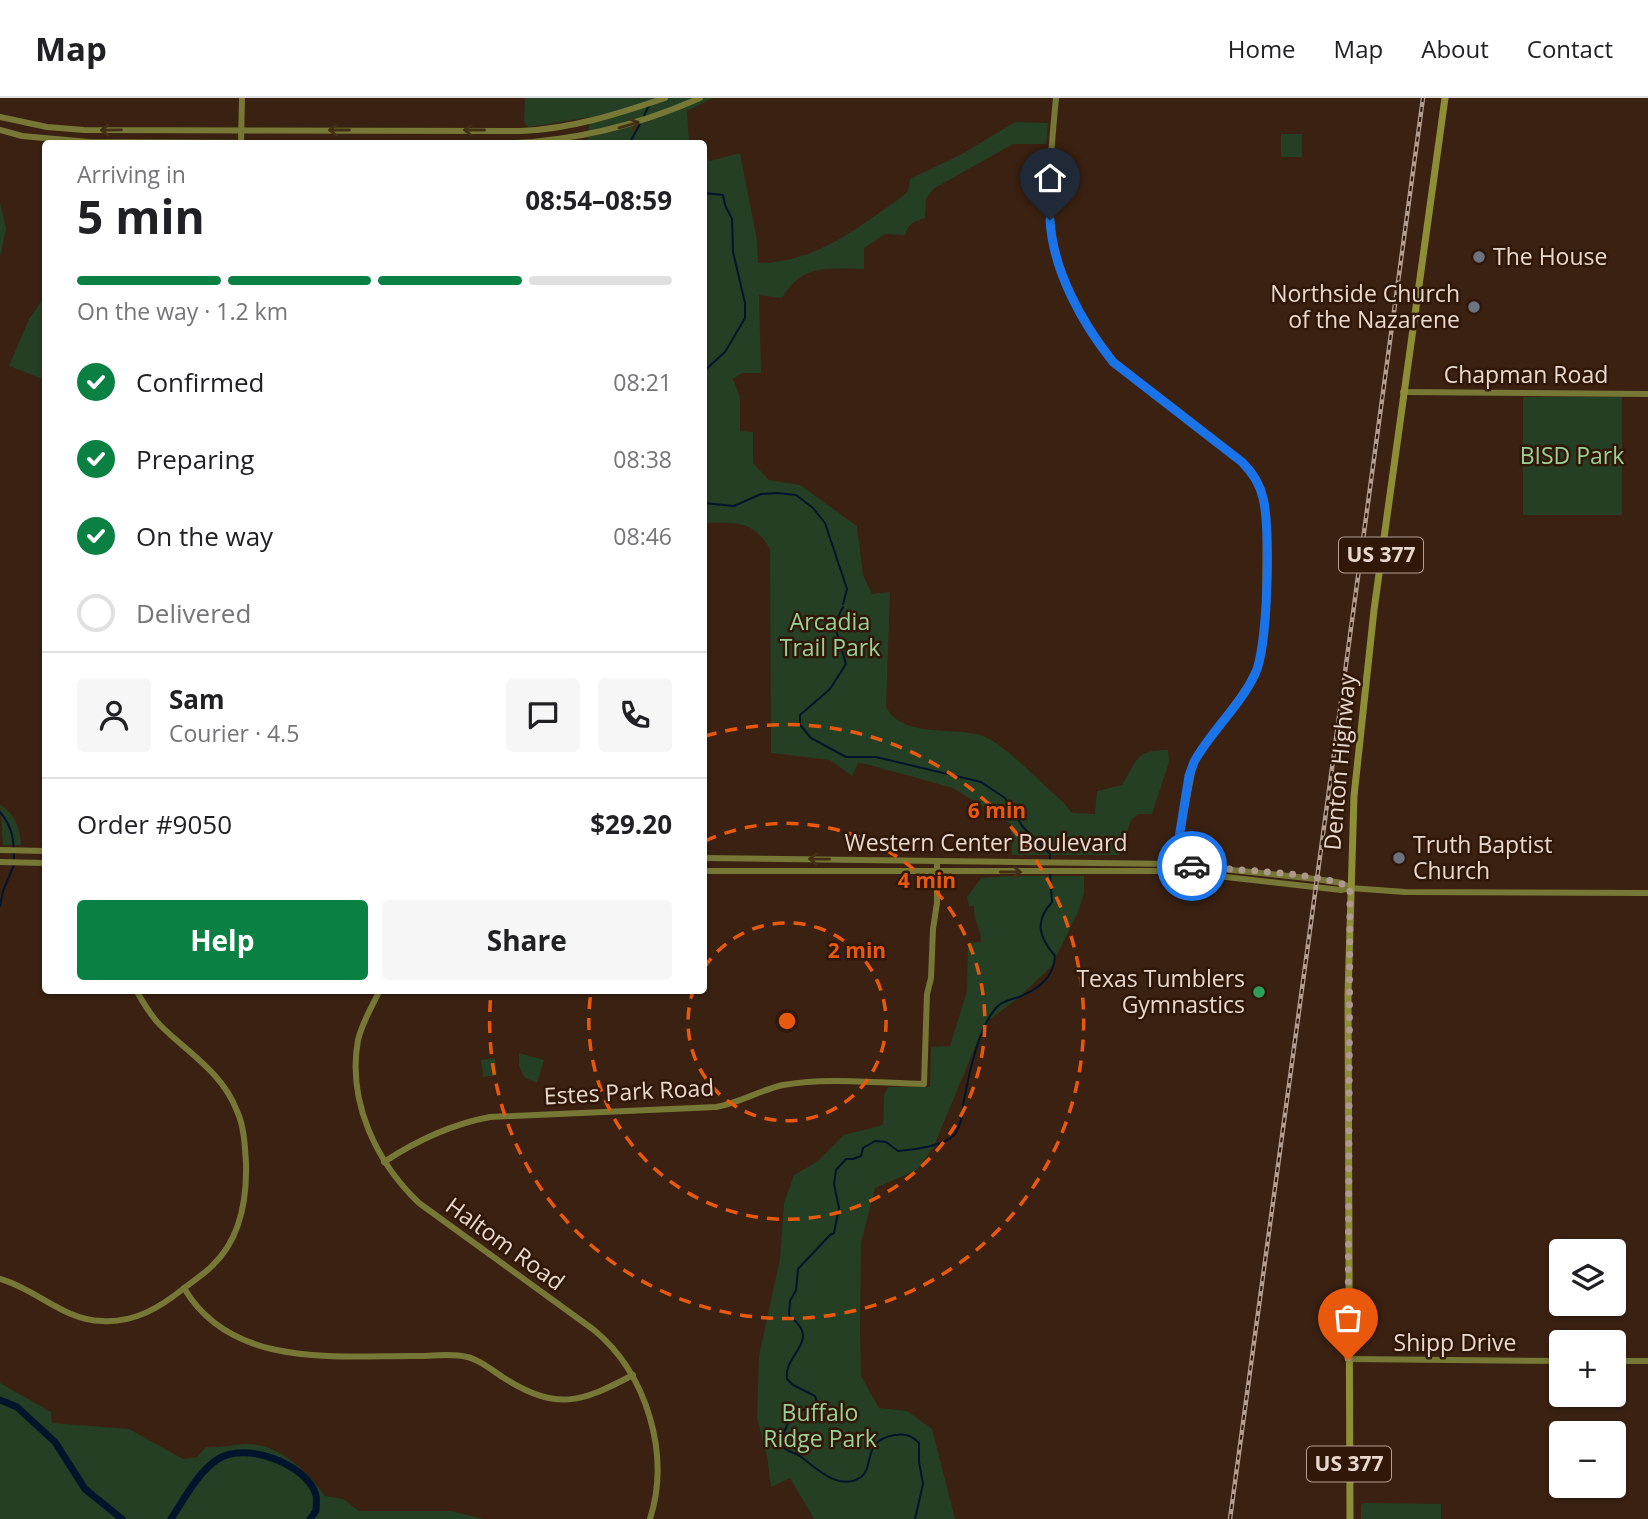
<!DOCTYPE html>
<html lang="en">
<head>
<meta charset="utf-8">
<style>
  body { margin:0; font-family:"Open Sans",sans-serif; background:#f6f6f6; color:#202124; height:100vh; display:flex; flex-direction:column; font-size:26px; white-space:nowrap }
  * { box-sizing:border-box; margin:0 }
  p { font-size:23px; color:#757577 }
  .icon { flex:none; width:38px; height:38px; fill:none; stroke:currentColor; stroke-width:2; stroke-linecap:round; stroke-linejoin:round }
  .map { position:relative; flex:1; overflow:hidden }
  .drawer { position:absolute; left:42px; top:42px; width:665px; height:854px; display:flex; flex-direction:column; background:#fff; border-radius:7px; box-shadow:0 2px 5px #0004 }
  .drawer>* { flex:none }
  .buttons { position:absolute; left:1549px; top:1141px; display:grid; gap:14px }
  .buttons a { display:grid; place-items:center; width:77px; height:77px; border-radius:7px; background:#fff; box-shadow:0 2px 5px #0004; font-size:35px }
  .pin { position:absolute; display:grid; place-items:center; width:60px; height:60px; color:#fff; margin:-72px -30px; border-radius:50% 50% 50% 0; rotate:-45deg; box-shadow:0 0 7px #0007 }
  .pin .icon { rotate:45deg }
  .courier { position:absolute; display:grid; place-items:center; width:70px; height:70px; margin:-35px; border:5px solid #1a73e8; border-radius:50%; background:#fff; color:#222; box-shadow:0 2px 9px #0007 }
  .summary em { font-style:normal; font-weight:700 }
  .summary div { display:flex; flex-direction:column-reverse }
  .summary { display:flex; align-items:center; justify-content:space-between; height:119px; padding:0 35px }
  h1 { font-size:46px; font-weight:700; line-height:52px }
  .bar { display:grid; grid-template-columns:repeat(4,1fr); gap:10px 7px; align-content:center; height:84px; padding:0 35px }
  .bar i { height:9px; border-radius:5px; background:#e0e0e0 }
  .bar .on { background:#0b8043 }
  .bar p { grid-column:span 4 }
  .line { display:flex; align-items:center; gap:18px; padding:0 35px; border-top:2px solid #e0e0e0 }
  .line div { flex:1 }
  .round { display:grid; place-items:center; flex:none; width:74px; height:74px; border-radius:7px; background:#f6f6f6 }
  ol { padding:0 35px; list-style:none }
  li { display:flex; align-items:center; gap:21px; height:77px }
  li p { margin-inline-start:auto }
  li .icon { padding:7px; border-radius:50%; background:#0b8043; color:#fff; stroke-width:4 }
  li:last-child { color:#757577 }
  li i { width:38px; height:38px; border:4px solid #e0e0e0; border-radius:50% }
  .button { display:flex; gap:14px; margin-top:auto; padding:14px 35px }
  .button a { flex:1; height:80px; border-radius:7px; background:#0b8043; color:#fff; font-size:28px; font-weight:700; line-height:80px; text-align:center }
  .button a+a { background:#f6f6f6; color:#202124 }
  header { display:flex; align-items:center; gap:42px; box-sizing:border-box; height:98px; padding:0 35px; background:#fff; border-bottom:2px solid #e0e0e0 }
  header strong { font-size:33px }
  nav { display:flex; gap:38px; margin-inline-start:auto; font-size:24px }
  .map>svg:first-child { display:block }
  .green { fill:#253f24 }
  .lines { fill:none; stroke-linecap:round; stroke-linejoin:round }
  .stream { stroke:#00152c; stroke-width:2 }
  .river { stroke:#00152c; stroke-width:7 }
  .secondary { stroke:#777836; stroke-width:6 }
  .primary { stroke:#8d8e35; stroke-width:7 }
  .rail-casing { stroke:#b19d92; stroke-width:4.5 }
  .rail { stroke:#301708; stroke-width:2; stroke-dasharray:5; stroke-linecap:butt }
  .oneway { stroke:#422f14 }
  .done { stroke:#ac988c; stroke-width:7; stroke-dasharray:0 12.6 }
  .route { stroke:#1a73e8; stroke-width:9 }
  .ring { fill:none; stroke:#e8590c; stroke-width:3.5; stroke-dasharray:12 9 }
  .worship-dot { fill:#6b7280; stroke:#301708; stroke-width:2.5 }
  .leisure-dot { fill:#2e9e5b; stroke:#301708; stroke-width:2.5 }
  .labels { text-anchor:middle; stroke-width:5; stroke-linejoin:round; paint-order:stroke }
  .shield { fill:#301708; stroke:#b29e93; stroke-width:2 }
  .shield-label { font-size:21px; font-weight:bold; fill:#e9d8ce }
  .poi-label { font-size:23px; fill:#e9d8ce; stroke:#301708; text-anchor:start }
  .street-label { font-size:23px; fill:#e9d8ce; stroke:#301708 }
  .park-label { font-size:23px; fill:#99d095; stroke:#301708 }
  .centre { fill:#e8590c; stroke:#301708; stroke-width:3.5 }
  .ring-label { font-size:21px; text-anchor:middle; font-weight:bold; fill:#e8590c; stroke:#301708; stroke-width:5; stroke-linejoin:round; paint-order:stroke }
</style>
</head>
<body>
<header>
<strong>Map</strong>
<nav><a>Home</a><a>Map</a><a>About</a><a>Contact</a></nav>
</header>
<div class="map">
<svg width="1648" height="1421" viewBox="0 0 1648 1421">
  <rect width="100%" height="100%" fill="#3a2112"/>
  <g class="green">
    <path d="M525,0h188l-26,13 2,32h-102l3,-26 -61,10 -5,-5z"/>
    <path d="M1015,24l33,1 -2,21h-33l-80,45 -7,10 -1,19c-11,3 -17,6 -20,17l-20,-1 -21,14v21c-36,0 -61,-6 -82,29l-23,-3 2,78h-19l-9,6 7,18v34l13,1v31l16,17 31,5 57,41 6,49 9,19 18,-2 -4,115c16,31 65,20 94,28 22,6 64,51 83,67l9,11 23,1 2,-23 25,-6c16,-26 13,-35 46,-35l1,12 -17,52h-14l-7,6 -12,35h-107l-1,-31 -58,-36 -87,-24 -8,-1 -6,13 -22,-16 -59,-7 -1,-204c-18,-30 -35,-26 -66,-26v-367l6,5 30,-8 17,87 1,23c58,0 99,-35 145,-67l5,-5 2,-12 52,-25z"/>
    <rect x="1281" y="36" width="21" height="23"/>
    <path d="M0,104l6,27 -6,28z"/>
    <path d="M45,198v84l-36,-14 20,-47z"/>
    <rect x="1523" y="299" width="99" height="118"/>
    <path d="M0,707c15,8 20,24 21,40h-18z"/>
    <path d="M1010,778h74v17l-6,19 -27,55 -34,32 -32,24 -51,123 -17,24 -42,18 -14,55 -1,89 1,44 18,32 28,3 25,18 23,90h-141l-24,-41 -19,9 -4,-31 -10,-38 2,-62 21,-97 4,-56 10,-28 24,-14 26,-26 39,-10 1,-30 4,-8h42l1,-40 19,-1 17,-55 1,-48 13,-1c0,-14 -8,-22 -7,-36h-5l-2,-9 14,-19z"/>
    <path d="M519,955l25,7 -7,23 -13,-6 -5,-11z"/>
    <path d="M495,960l2,17 -14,2 -2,-17z"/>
    <path d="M0,1285l51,29 1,11 77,6 54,30 14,-2 9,-10c14,1 25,-2 38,-3 33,-2 63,27 81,52l18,3 16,12h92l32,8h-483z"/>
    <path d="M1364,1405l77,1v15h-80v-14z"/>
  </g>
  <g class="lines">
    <g class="stream">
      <path d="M644,18l5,-11"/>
      <path d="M629,46l11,-20"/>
      <path d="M704,95l19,2 2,10 7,14 1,33 12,51v15l-20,34 -21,19"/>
      <path d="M704,405l30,3 27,-12 16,-1 19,2 17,13 12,15 22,66 -4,15"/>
      <path d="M843,509l-7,14v9l10,34 -16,25 -30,26v10l11,13 35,19h30l105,25 24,16 17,28 28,28v7"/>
      <path d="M0,714c13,16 14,28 14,48"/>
      <path d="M0,808l3,-15 11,-26"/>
      <path d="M915,1421l8,-35 -4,-22v-19c-6,-7 -14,-10 -24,-8 -34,5 -20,32 -34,42 -22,15 -45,-9 -61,-21 -6,-4 -15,-4 -18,-11 -3,-8 8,-22 9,-31l18,-6 8,-6 -2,-6 -22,-11 -6,-6c-4,-22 29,-36 10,-56 -2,-3 -6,-5 -8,-8l1,-14 6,-11 2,-21 32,-34 4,-2 5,-25 -5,-24 2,-14 10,-11h7l8,-3 2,-8 12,-7 11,1 12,9c15,-1 46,-5 56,-16 8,-9 8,-24 10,-35 5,-26 15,-77 35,-95 5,-4 13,-6 20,-8 19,-8 35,-19 36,-41 -16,-19 -21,-34 -3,-54l-2,-29"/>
    </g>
    <g class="river">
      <path d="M0,1302l17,7 38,35 30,47 37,30"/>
      <path d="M171,1421c14,-21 26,-46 47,-60 27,-18 89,5 98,36 1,4 0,11 0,16l-6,8"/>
    </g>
    <g class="secondary">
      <path d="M1056,0c-4,41 -9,94 -5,134 5,44 35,96 62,130l129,100 17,24 7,24 -1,112 -5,39 -12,24 -54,77 -21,109"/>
      <path d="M0,19l47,10 37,3 437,1c50,-2 97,-17 144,-33"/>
      <path d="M0,32l22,6 67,6 318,2"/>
      <path d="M241,46l1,-46"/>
      <path d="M498,46c71,-2 137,-17 202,-46"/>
      <path d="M1403,294l245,2"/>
      <path d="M0,752l46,1"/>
      <path d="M704,760l471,6 141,15 26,4 8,5"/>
      <path d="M0,764l46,1"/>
      <path d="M704,773h469l168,19 9,-2 55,4 243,1"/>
      <path d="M380,892c-8,16 -18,33 -22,50 -11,61 18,122 61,163l175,127c52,43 77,123 56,189"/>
      <path d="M384,1064c32,-21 68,-38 106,-45l226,-10c23,-4 44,-17 67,-22 45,-8 95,-2 141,-1l3,-90 4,-16 2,-49 4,-26v-42"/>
      <path d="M0,1181c36,10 63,41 102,42 32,2 57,-13 81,-32 10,-8 21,-15 29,-23 29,-27 35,-66 34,-103 -1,-17 -2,-37 -9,-52 -15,-39 -49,-58 -77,-86 -10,-10 -17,-23 -24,-35"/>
      <path d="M184,1190c48,82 155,67 235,68 15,0 33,-3 48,1 12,2 26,14 37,21 53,33 76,25 129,-3"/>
      <path d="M1348,1261l213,2"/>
      <path d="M1614,1263h34"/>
    </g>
    <path class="primary" d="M1350,1421l-2,-525 6,-198 20,-186 71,-512"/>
    <g class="rail-casing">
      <path id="rail" d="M1230,1421l193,-1421"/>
    </g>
    <use href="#rail" class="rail"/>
  </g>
  <defs><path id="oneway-shaft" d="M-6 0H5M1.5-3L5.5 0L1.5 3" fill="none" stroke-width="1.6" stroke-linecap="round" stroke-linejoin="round" transform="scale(1.75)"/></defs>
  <g class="oneway">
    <use href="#oneway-shaft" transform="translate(629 27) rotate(-16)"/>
    <use href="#oneway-shaft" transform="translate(111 32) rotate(179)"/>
    <use href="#oneway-shaft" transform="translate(339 32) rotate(-180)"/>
    <use href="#oneway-shaft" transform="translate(474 32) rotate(-180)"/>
    <use href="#oneway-shaft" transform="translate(819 761) rotate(-179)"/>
    <use href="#oneway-shaft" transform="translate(1011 774)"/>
  </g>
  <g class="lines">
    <path class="done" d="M1192,768c32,4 135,6 158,22l-2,472"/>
    <path class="route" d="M1050,122c3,51 32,103 63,142l129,100c10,10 18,22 21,36 8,30 5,150 -8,176 -15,32 -44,57 -61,88l-5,14 -14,87 17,3"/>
  </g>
  <g class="ring">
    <path d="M704 870A99 99 0 1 1 693 893"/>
    <path d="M705 743A198 198 0 1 1 591 894"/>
    <path d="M705 638A297 297 0 1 1 491 895"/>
  </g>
  <g class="worship-dot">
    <circle cx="1479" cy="159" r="7"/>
    <circle cx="1474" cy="209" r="7"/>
    <circle cx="1399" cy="760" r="7"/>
  </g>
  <circle class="leisure-dot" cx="1259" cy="894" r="7"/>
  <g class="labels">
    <g class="shield">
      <rect x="1339" y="439.5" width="84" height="35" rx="5"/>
      <rect x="1307" y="1348.5" width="84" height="35" rx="5"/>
    </g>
    <g class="shield-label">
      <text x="1381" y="464">US 377</text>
      <text x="1349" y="1373">US 377</text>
    </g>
    <g class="poi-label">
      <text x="1493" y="167">The House</text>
      <text x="1460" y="204" text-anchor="end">Northside Church<tspan x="1460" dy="26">of the Nazarene</tspan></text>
      <text x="1413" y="755">Truth Baptist<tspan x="1413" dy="26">Church</tspan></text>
      <text x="1245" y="889" text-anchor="end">Texas Tumblers<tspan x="1245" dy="26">Gymnastics</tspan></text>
    </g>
    <g class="street-label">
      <text x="1526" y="285">Chapman Road</text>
      <text transform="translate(1340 664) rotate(-85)" y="8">Denton Highway</text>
      <text x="986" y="753">Western Center Boulevard</text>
      <text transform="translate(629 994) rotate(-3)" y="8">Estes Park Road</text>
      <text transform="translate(505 1146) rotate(36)" y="8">Haltom Road</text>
      <text x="1455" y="1253">Shipp Drive</text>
    </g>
    <g class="park-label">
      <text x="1572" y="366">BISD Park</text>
      <text x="830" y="532">Arcadia<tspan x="830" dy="26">Trail Park</tspan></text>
      <text x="820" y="1323">Buffalo<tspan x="820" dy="26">Ridge Park</tspan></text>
    </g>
  </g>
  <circle cx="787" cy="923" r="10" class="centre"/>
  <g class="ring-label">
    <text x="997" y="720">6 min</text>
    <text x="927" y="790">4 min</text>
    <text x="857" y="860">2 min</text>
  </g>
</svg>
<div class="buttons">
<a><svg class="icon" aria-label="layers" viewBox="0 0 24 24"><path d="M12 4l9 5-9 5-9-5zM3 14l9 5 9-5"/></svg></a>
<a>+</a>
<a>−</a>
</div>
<div class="pin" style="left:1348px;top:1262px;background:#ea580c"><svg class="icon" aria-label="bag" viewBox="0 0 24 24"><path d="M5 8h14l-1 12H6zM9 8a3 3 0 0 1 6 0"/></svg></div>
<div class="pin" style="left:1050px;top:122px;background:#1f2937"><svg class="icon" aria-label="home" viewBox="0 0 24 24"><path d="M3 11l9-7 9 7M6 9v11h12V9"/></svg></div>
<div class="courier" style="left:1192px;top:768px"><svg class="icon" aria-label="car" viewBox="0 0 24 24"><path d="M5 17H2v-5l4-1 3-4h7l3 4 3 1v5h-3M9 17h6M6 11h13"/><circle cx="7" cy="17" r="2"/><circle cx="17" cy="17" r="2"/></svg></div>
<section class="drawer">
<div class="summary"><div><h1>5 min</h1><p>Arriving in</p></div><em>08:54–08:59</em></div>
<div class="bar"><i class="on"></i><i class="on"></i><i class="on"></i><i></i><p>On the way · 1.2 km</p></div>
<ol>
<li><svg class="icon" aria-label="check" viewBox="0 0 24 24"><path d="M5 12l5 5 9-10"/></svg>Confirmed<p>08:21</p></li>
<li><svg class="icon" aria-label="check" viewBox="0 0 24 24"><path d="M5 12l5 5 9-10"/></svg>Preparing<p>08:38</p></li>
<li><svg class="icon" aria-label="check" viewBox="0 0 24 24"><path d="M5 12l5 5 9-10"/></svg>On the way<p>08:46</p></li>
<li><i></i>Delivered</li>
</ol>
<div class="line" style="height:126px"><a class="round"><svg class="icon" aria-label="person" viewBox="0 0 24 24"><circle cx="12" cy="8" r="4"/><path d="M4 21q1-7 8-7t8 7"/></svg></a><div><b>Sam</b><p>Courier · 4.5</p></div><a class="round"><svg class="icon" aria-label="chat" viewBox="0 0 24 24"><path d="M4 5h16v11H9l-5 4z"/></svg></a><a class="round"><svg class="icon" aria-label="phone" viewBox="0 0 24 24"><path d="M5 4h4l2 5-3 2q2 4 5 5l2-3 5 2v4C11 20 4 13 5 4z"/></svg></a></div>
<div class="line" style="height:91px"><div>Order #9050</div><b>$29.20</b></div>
<div class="button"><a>Help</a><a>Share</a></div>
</section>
</div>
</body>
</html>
